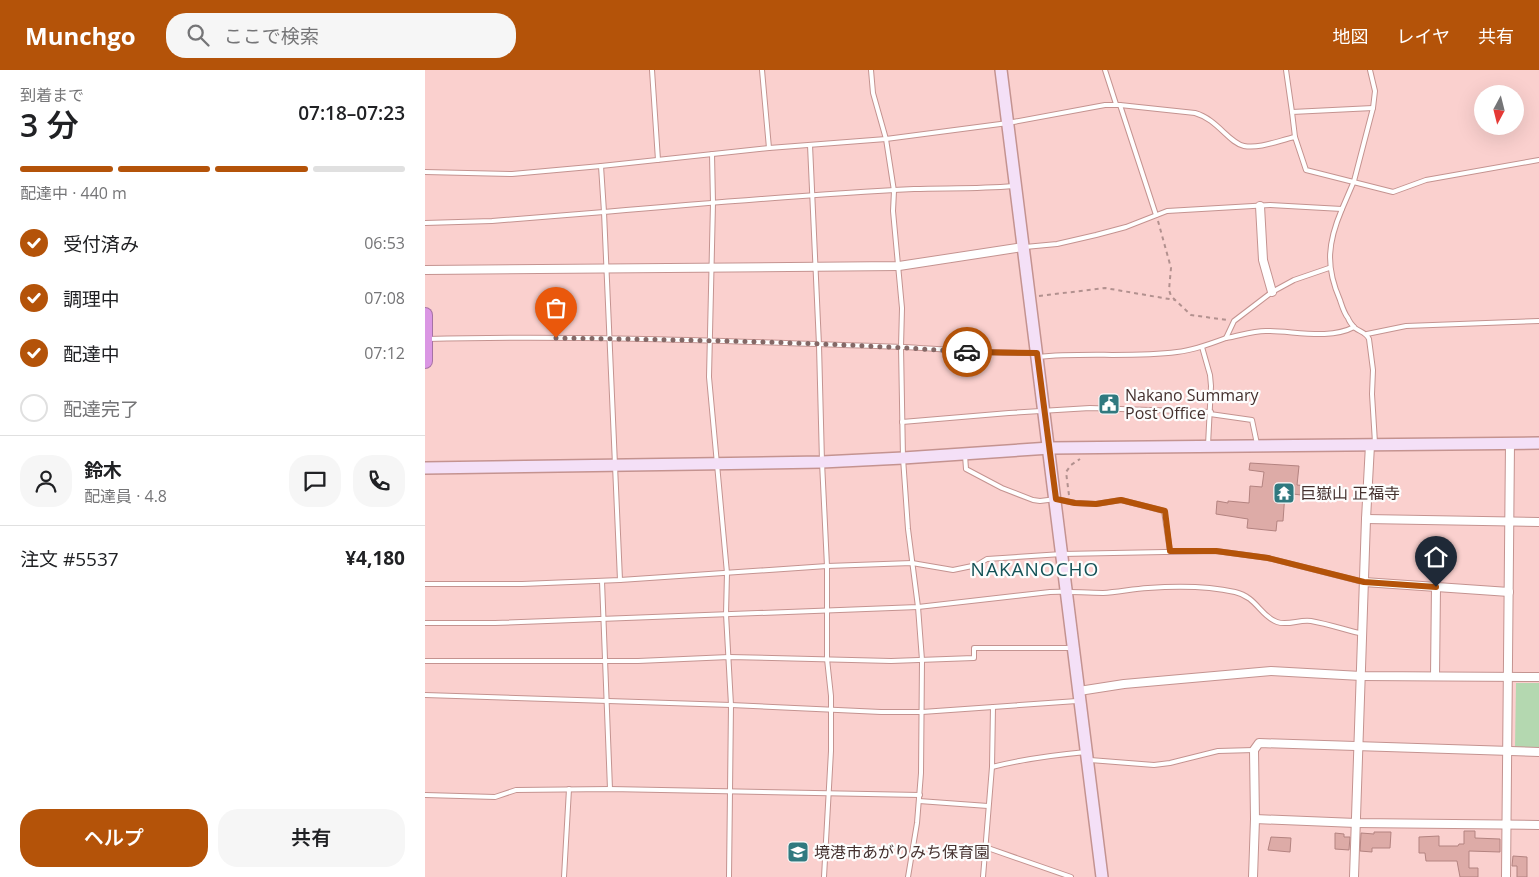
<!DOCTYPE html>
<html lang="ja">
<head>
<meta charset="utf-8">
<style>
  body { margin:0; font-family:"Open Sans","Noto Sans JP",sans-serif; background:#f6f6f6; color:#202124; height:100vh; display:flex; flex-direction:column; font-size:19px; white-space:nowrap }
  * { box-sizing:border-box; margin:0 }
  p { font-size:16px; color:#757577 }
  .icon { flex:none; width:28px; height:28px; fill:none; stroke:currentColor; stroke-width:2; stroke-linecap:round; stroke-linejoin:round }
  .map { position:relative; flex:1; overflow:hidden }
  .details { display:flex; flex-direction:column; background:#fff; width:425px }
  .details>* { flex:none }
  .needle { width:32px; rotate:187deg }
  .controls { position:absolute; left:1049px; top:15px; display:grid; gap:10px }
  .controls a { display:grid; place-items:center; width:50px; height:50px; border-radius:50%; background:#fff; box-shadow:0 5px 20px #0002; font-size:25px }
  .pin { position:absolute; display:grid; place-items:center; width:42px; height:42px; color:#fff; margin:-51px -21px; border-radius:50% 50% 50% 0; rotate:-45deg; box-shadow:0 0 5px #0007 }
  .pin .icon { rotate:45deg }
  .courier { position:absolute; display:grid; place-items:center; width:50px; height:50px; margin:-25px; border:4px solid #b45309; border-radius:50%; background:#fff; color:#222; box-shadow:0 1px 6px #0007 }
  .headline em { font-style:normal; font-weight:600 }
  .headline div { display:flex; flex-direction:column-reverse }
  .headline { display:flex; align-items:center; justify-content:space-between; height:85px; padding:0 20px }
  h1 { font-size:32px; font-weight:600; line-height:38px }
  .bar { display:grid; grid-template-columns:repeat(4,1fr); gap:8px 5px; align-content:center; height:60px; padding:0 20px }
  .bar i { height:6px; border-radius:4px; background:#e0e0e0 }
  .bar .on { background:#b45309 }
  .bar p { grid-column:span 4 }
  .line { display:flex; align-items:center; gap:12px; padding:0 20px; border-top:1px solid #e0e0e0 }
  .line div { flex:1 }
  .round { display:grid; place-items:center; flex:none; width:52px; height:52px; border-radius:20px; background:#f6f6f6 }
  ol { padding:0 20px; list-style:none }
  li { display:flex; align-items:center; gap:15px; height:55px }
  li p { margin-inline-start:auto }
  li .icon { padding:5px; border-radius:50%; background:#b45309; color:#fff; stroke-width:4 }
  li:last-child { color:#757577 }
  li i { width:28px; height:28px; border:2px solid #e0e0e0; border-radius:50% }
  .action { display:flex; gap:10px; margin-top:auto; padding:10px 20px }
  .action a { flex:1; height:58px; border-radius:20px; background:#b45309; color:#fff; font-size:20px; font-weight:600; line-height:58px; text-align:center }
  .action a+a { background:#f6f6f6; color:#202124 }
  header { display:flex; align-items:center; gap:30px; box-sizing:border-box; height:70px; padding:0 25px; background:#b45309; color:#fff }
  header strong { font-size:24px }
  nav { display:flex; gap:28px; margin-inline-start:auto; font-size:18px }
  .search { width:350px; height:45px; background:#f6f6f6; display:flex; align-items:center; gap:12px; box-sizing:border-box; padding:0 18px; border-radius:20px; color:#757577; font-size:19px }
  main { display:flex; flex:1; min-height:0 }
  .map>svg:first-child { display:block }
  .green { fill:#b4d8b0 }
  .building { fill:#ddaba7; stroke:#b38380 }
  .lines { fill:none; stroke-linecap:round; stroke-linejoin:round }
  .lane-casing { stroke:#c49390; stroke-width:6 }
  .street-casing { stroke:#c49390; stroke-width:10 }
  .secondary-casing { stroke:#c49390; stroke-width:14 }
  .highway-casing { stroke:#a672a4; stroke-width:16 }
  .path { stroke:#b2918f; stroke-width:2; stroke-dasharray:4 4; stroke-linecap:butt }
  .lane { stroke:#fff; stroke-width:4 }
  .street { stroke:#fff; stroke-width:8 }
  .secondary { stroke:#f4e0f7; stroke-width:11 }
  .highway { stroke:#da96e3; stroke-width:14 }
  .done { stroke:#846866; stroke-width:5; stroke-dasharray:0 9 }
  .route { stroke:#b45309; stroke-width:6 }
  .labels { text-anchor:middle; stroke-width:4.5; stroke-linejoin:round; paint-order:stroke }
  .poi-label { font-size:16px; fill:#44302e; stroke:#fdfdfd; text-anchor:start }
  .quarter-label { font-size:19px; letter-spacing:1px; fill:#155257; stroke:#fdfdfd }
</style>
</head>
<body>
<header>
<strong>Munchgo</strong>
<div class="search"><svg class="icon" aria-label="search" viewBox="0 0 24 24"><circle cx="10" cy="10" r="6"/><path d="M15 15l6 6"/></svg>ここで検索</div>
<nav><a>地図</a><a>レイヤ</a><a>共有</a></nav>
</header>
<main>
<section class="details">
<div class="headline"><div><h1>3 分</h1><p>到着まで</p></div><em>07:18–07:23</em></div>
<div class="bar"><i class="on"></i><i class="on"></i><i class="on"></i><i></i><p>配達中 · 440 m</p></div>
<ol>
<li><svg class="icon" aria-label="check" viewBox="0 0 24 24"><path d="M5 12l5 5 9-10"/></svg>受付済み<p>06:53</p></li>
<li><svg class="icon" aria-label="check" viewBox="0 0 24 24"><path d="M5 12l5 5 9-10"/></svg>調理中<p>07:08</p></li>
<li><svg class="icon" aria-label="check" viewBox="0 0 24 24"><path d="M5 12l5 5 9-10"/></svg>配達中<p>07:12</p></li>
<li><i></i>配達完了</li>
</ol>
<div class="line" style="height:90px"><a class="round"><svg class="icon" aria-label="person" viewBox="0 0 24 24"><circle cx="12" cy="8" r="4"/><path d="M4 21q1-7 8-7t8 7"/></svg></a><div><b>鈴木</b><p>配達員 · 4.8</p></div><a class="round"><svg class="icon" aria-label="chat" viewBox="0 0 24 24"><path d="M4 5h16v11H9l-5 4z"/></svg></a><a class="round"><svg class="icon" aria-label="phone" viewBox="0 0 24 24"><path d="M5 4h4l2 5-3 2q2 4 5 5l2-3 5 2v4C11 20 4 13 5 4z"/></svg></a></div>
<div class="line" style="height:65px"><div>注文 #5537</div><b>¥4,180</b></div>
<div class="action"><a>ヘルプ</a><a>共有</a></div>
</section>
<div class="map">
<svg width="1114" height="807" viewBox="0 0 1114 807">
  <rect width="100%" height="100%" fill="#fad0ce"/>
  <path class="green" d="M1091,613h23v65h-24z"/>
  <g class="building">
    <path d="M825,393l49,3 -2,19 21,2 -1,10 -32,-4 -2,28h-6l-1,10 -29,-3 1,-9 -32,-5 1,-13 11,2v-2l21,2 1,-17 12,1 2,-15 -15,-2z"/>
    <path d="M1039,761h11v7l25,1v13l-31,-1v17h9v9h-18l-3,-16h-31l-1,-8h-6v-16l20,-1v10h19l1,-2h5z"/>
    <path d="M949,762h17l-1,16h-18v4l-12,-1 1,-18 13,1z"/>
    <path d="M910,763l9,1v3h6l-1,13 -14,-1z"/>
    <path d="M846,767l20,1 -1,14 -22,-2z"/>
    <path d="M1088,786l14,1v20h-10v-11h-5z"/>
  </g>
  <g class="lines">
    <g class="lane-casing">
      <g id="lane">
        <path d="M227,0l6,90"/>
        <path d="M337,0l7,78"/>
        <path d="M446,0l2,23 13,46 8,52 -1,20 9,97 -1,39 2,111 5,71 10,78 4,53 -1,113 -4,50 -9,54"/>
        <path d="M680,0l11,34"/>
        <path d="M861,0l6,42"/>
        <path d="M695,35l75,8c22,6 34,30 49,33 16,3 36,-6 51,-9l11,33 87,22 33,-12 113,-20"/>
        <path d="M870,67l-3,-25 81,-4"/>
        <path d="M385,75l9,200 3,117 5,104v93l4,37v55l-7,126"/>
        <path d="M287,84l1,49 -4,174 18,196 -1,41 5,91 -2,172"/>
        <path d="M0,102l87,2 89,-8 168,-18 117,-9 122,-16 97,-18h15l36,110"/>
        <path d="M917,139c-14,33 -17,57 -2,91 2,6 4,13 8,18 1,3 4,7 7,10 5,4 11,4 14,11l4,31 -1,24 3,49"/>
        <path d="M0,153l67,-2 112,-9 -3,-46"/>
        <path d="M600,177l32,-3 39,-9 30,-8 41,-16 103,-6 72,4 12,-28 19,-73 2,-17 -5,-21"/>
        <path d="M942,264l39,-8 133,-5"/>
        <path d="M801,268c13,-2 29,-8 42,-7 26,0 62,9 86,-4"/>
        <path d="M2,269c150,-4 300,2 449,7 53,1 106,8 159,7"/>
        <path d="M777,277l8,28 1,11 -3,59"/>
        <path d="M613,287c46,-5 93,1 139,-5 17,-2 33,-8 49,-14l8,-17 38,-29 22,-12 35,-12"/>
        <path d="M785,344l42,6 5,24"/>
        <path d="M477,352l107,-9 81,-5 121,4"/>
        <path d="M540,385l1,14 36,19 31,12 7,1 16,-2 19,4 21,1 25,-4 43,11 6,40"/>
        <path d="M195,510l-16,-368c103,-9 207,-18 310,-23 33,-1 66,0 99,-3"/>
        <path d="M177,511l8,208"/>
        <path d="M0,514h97l98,-4 207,-14 85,-3 41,7 24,-5 10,-6 75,-5 154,-3 52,7 95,24"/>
        <path d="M0,553h70l423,-16 132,-15c17,-1 35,1 53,1 15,-1 30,-4 45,-5 27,-2 60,-2 87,4 22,5 25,24 42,30 11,4 23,-3 34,-1 17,3 35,9 52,13"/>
        <path d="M0,591h213l91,-4 162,4 83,-3v-10h97"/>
        <path d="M0,625l306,10 150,7h41l155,-11"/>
        <path d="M568,637l-1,60c31,-8 62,-12 94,-15"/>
        <path d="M665,690l64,5 16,-2 48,-12 36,-1"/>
        <path d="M0,725l70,2 21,-7 94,-1 310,6"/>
        <path d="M494,731l69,5"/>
        <path d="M560,777l86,30"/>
        <path d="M139,807l5,-88"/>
        <path d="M558,807l9,-110"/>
      </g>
    </g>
    <g class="street-casing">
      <g id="street">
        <path d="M835,136l3,54 9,32"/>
        <path d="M0,200l474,-4 124,-19"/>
        <path d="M941,449l173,3"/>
        <path d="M939,512l145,10"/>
        <path d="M1010,606l1,-89"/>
        <path d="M654,621l45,-7 147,-13 90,5 178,1"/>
        <path d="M830,749l101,4 183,2"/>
        <path d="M828,807l2,-58 -1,-69 5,-7 280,9"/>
        <path d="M929,807l12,-358 4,-74"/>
        <path d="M1081,807l4,-434"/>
      </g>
    </g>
    <g class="secondary-casing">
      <g id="secondary">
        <path d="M576,0l101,807"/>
        <path d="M0,398l397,-6 81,-4 147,-10 489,-5"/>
      </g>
    </g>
    <g class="highway-casing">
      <path id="highway" d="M0,245v46"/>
    </g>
    <g class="path">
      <path d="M733,151l13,47 -2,22 2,6 20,19 36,5"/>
      <path d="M614,226l66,-8 70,12"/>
      <path d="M644,425l-3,-23 5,-7 9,-6"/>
    </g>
    <use href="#lane" class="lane"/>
    <use href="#street" class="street"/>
    <use href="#secondary" class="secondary"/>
    <use href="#highway" class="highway"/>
  </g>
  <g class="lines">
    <path class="done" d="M131,268c137,2 274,4 411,14"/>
    <path class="route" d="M542,282l70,1 19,146 19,4 21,1 25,-4 44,11 5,40h46l52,7 96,24 72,5"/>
  </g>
  <defs>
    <g id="civic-square" transform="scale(1.125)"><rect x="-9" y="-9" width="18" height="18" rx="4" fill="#30797f" stroke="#fdfdfd"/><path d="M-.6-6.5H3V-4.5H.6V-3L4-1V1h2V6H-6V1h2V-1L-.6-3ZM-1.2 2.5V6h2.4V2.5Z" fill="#fff"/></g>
    <g id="temple-square" transform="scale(1.125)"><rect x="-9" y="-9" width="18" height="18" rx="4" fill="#30797f" stroke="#fdfdfd"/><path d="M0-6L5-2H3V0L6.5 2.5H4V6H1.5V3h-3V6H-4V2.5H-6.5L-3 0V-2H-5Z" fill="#fff"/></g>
    <g id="school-square" transform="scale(1.125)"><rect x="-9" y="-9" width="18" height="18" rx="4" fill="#30797f" stroke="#fdfdfd"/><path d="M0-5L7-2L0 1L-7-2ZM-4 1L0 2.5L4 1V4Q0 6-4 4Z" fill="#fff"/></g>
  </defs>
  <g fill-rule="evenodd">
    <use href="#civic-square" x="684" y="334"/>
    <use href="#temple-square" x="859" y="423"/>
    <use href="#school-square" x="373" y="782"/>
  </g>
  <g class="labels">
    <g class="poi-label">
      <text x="700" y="331">Nakano Summary<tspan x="700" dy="18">Post Office</tspan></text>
      <text x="875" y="429">巨嶽山 正福寺</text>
      <text x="389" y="788">境港市あがりみち保育園</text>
    </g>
    <g class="quarter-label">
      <text x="610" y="506">NAKANOCHO</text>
    </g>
  </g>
</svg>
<div class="controls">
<a><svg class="needle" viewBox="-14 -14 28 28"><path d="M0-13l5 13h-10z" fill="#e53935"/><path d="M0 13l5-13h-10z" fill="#757577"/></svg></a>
</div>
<div class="pin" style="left:131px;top:268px;background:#ea580c"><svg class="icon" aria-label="bag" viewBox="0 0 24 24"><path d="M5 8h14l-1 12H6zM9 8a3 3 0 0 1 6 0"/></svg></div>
<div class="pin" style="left:1011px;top:517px;background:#1f2937"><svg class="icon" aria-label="home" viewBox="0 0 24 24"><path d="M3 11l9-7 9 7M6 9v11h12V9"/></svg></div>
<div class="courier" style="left:542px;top:282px"><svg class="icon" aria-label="car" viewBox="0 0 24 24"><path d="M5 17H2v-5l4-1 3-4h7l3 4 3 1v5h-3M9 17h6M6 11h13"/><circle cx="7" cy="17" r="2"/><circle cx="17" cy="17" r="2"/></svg></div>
</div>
</main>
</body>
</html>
